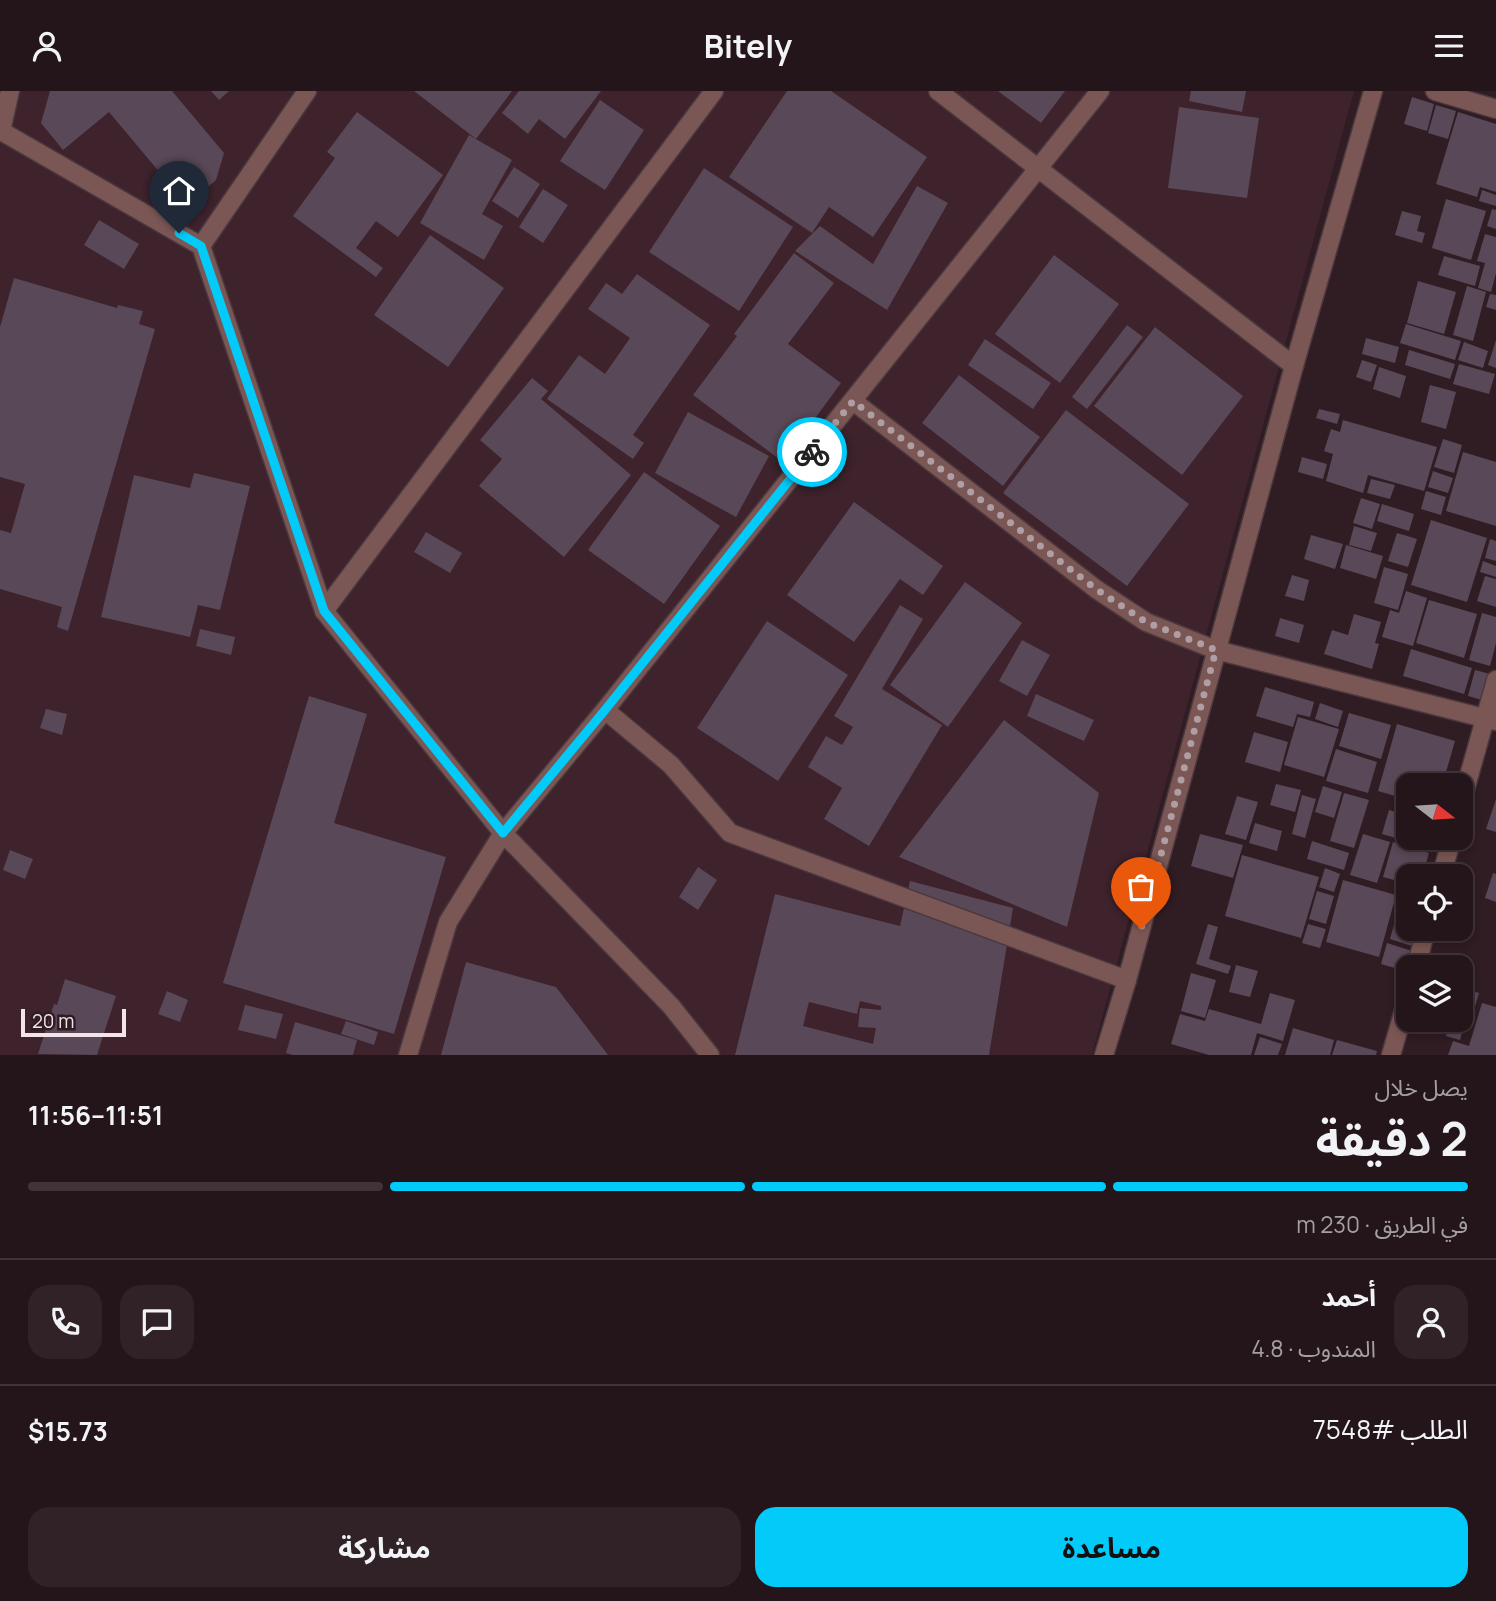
<!DOCTYPE html>
<html lang="ar">
<head>
<meta charset="utf-8">
<style>
  body { margin:0; font-family:Manrope,"Noto Sans Arabic",sans-serif; background:#302227; color:#f1f3f6; direction:rtl; height:100vh; display:flex; flex-direction:column; font-size:26px; white-space:nowrap }
  * { box-sizing:border-box; margin:0 }
  p { font-size:23px; color:#a39fa2 }
  .icon { flex:none; width:38px; height:38px; fill:none; stroke:currentColor; stroke-width:2; stroke-linecap:round; stroke-linejoin:round }
  .map { position:relative; height:964px; overflow:hidden; direction:ltr }
  .side { display:flex; flex-direction:column; background:#24151a; flex:1 }
  .side>* { flex:none }
  .needle { width:46px; rotate:107deg }
  .controls { position:absolute; left:1396px; top:682px; display:grid; gap:14px }
  .controls a { display:grid; place-items:center; width:77px; height:77px; border-radius:14px; background:#24151a; box-shadow:0 4px 10px #0003,0 0 0 2px #413439; font-size:35px }
  .scale { position:absolute; left:21px; bottom:18px; width:105px; box-sizing:border-box; padding-left:7px; border:4px solid #f3e4e9; border-top:0; font-size:19px; line-height:24px; white-space:nowrap; color:#f3e4e9; -webkit-text-stroke:5px #301c23; paint-order:stroke }
  .pin { position:absolute; display:grid; place-items:center; width:60px; height:60px; color:#fff; margin:-72px -30px; border-radius:50% 50% 50% 0; rotate:-45deg; box-shadow:0 0 7px #0007 }
  .pin .icon { rotate:45deg }
  .courier { position:absolute; display:grid; place-items:center; width:70px; height:70px; margin:-35px; border:5px solid #03cbf9; border-radius:50%; background:#fff; color:#222; box-shadow:0 2px 9px #0007 }
  .head em { font-style:normal; font-weight:700 }
  .head div { display:flex; flex-direction:column-reverse }
  .head { display:flex; align-items:center; justify-content:space-between; height:119px; padding:0 28px }
  h1 { font-size:46px; font-weight:700; line-height:52px }
  .bar { display:grid; grid-template-columns:repeat(4,1fr); gap:10px 7px; align-content:center; height:84px; padding:0 28px }
  .bar i { height:9px; border-radius:5px; background:#413439 }
  .bar .on { background:#03cbf9 }
  .bar p { grid-column:span 4 }
  .line { display:flex; align-items:center; gap:18px; padding:0 28px; border-top:2px solid #413439 }
  .line div { flex:1 }
  .round { display:grid; place-items:center; flex:none; width:74px; height:74px; border-radius:21px; background:#302227 }
  .primary-button { display:flex; gap:14px; margin-top:auto; padding:14px 28px }
  .primary-button a { flex:1; height:80px; border-radius:21px; background:#03cbf9; color:#111; font-size:28px; font-weight:700; line-height:80px; text-align:center }
  .primary-button a+a { background:#302227; color:#f1f3f6 }
  header { display:flex; justify-content:space-between; align-items:center; height:91px; padding:0 28px; background:#24151a; font-size:32px; font-weight:700 }
  .map>svg:first-child { display:block }
  .built { fill:#3e222c }
  .building { fill:#594857; fill-rule:evenodd }
  .lines { fill:none; stroke-linecap:round; stroke-linejoin:round }
  .service-casing { stroke:#4b383f; stroke-width:21 }
  .minor-casing { stroke:#4b383f; stroke-width:21 }
  .service { stroke:#7a5754; stroke-width:18 }
  .minor { stroke:#7a5754; stroke-width:18 }
  .done { stroke:#af9ea4; stroke-width:7; stroke-dasharray:0 12.6 }
  .route { stroke:#03cbf9; stroke-width:9 }
</style>
</head>
<body>
<header><svg class="icon" aria-label="menu" viewBox="0 0 24 24"><path d="M4 6h16M4 12h16M4 18h16"/></svg>Bitely<svg class="icon" aria-label="person" viewBox="0 0 24 24"><circle cx="12" cy="8" r="4"/><path d="M4 21q1-7 8-7t8 7"/></svg></header>
<div class="map">
<svg width="1496" height="964" viewBox="0 0 1496 964">
  <rect width="100%" height="100%" fill="#301c23"/>
  <path class="built" d="M0,0h1354l-262,964h-1092z"/>
  <g class="building">
    <path d="M50,0h122l52,62 -8,27 -29,25 -78,-93 -46,38 -22,-27z"/>
    <path d="M211,0h18l-10,9z"/>
    <path d="M414,0h98l-36,48z"/>
    <path d="M519,0h82l-36,48 -26,-20 -11,15 -26,-21z"/>
    <path d="M787,0h44l96,66 -54,80 -44,-30 -17,26 -83,-56z"/>
    <path d="M998,0h67l-24,32z"/>
    <path d="M1191,0h55l-4,21 -53,-11z"/>
    <path d="M1412,6l22,7 -7,27 -23,-7z"/>
    <path d="M600,9l44,30 -39,60 -45,-29z"/>
    <path d="M1436,14l20,6 -8,28 -20,-6z"/>
    <path d="M1179,16l80,11 -12,80 -79,-10z"/>
    <path d="M357,21l86,63 -45,62 -22,-16 -20,27 27,20 -7,9 -83,-61 42,-58 -8,-6z"/>
    <path d="M1458,21l38,12v68l-16,-5 -3,10 -41,-13z"/>
    <path d="M469,44l43,25 -30,54 21,12 -19,34 -64,-37z"/>
    <path d="M514,76l26,17 -22,34 -26,-17z"/>
    <path d="M704,77l89,59 -54,84 -90,-59z"/>
    <path d="M917,95l31,17 -61,107 -92,-59 25,-25 53,38z"/>
    <path d="M543,98l25,16 -25,38 -24,-16z"/>
    <path d="M1482,99l14,5v11l-17,-5z"/>
    <path d="M1446,108l40,12 -15,49 -39,-12z"/>
    <path d="M1492,118l4,1v19l-9,-3z"/>
    <path d="M1402,120l19,5 -4,15 8,2 -3,10 -27,-8z"/>
    <path d="M99,129l40,24 -15,25 -40,-24z"/>
    <path d="M1485,143l11,3v36l-5,19 -13,-4 7,-25 -8,-2z"/>
    <path d="M430,144l74,53 -56,79 -74,-52z"/>
    <path d="M794,162l40,30 -46,61 53,39 -58,79 -90,-67 44,-59 -3,-2z"/>
    <path d="M1054,164l65,49 -59,79 -65,-49z"/>
    <path d="M1444,165l36,10 -5,20 -37,-11z"/>
    <path d="M637,183l73,51 -77,110 11,8 -11,16 -86,-60 32,-44 26,19 25,-36 -42,-29 18,-26 16,11z"/>
    <path d="M14,187l103,30 1,-3 25,6 -4,13 16,5 -87,302 -11,-4 5,-20 -62,-18v-59l11,3 14,-49 -25,-7v-150z"/>
    <path d="M1418,190l38,11 -12,42 -37,-11z"/>
    <path d="M1467,195l19,6 -13,49 -20,-6z"/>
    <path d="M1490,203l6,1v15l-10,-3z"/>
    <path d="M1406,233l55,17 -6,19 -55,-17z"/>
    <path d="M1127,234l16,12 -56,72 -15,-12z"/>
    <path d="M1155,236l88,69 -61,79 -88,-69z"/>
    <path d="M1366,247l33,9 -4,16 -33,-9z"/>
    <path d="M985,248l66,44 -18,26 -65,-44z"/>
    <path d="M1496,249v28l-8,-3z"/>
    <path d="M1464,251l24,9 -5,17 -25,-8z"/>
    <path d="M1409,259l46,14 -5,15 -45,-14z"/>
    <path d="M1362,269l15,5 -6,17 -15,-5z"/>
    <path d="M1459,273l36,10 -6,20 -36,-10z"/>
    <path d="M1379,276l27,9 -6,22 -27,-9z"/>
    <path d="M959,284l81,62 -37,49 -81,-63z"/>
    <path d="M532,287l16,13 -7,8 90,76 -67,82 -85,-71 23,-27 -22,-19z"/>
    <path d="M1430,294l26,7 -10,37 -25,-7z"/>
    <path d="M1319,318l21,5 -3,10 -21,-6z"/>
    <path d="M1066,319l123,94 -62,82 -124,-93z"/>
    <path d="M688,321l81,44 -33,61 -81,-44z"/>
    <path d="M1343,329l94,27 -13,44 -56,-16 -5,18 -37,-12 7,-27 -9,-3 7,-22 9,3z"/>
    <path d="M1443,348l19,6 -8,28 -20,-6z"/>
    <path d="M1463,361l33,10v64l-50,-15z"/>
    <path d="M1302,366l25,7 -4,15 -25,-7z"/>
    <path d="M1433,380l20,7 -5,15 -20,-6z"/>
    <path d="M644,381l76,54 -56,78 -76,-54z"/>
    <path d="M194,382l56,13 -30,124 -22,-5 -8,32 -89,-20 33,-142 56,13z"/>
    <path d="M1371,388l24,6 -5,14 -23,-6z"/>
    <path d="M1426,400l20,6 -5,18 -20,-6z"/>
    <path d="M1361,407l19,6 -8,25 -19,-6z"/>
    <path d="M854,411l89,64 -20,29 -23,-16 -46,63 -67,-47z"/>
    <path d="M1382,413l32,10 -5,17 -32,-10z"/>
    <path d="M1431,429l56,18 -20,64 -56,-17z"/>
    <path d="M1354,435l23,7 -6,18 -22,-6z"/>
    <path d="M426,441l36,21 -12,20 -36,-21z"/>
    <path d="M1397,442l20,6 -9,28 -20,-6z"/>
    <path d="M1311,444l32,9 -8,25 -31,-10z"/>
    <path d="M1490,448l6,2v20l-11,-3z"/>
    <path d="M1346,454l37,11 -7,23 -36,-11z"/>
    <path d="M1483,470l13,5v11l-16,-5z"/>
    <path d="M1384,476l24,7 -10,36 -24,-7z"/>
    <path d="M1292,484l17,5 -5,21 -19,-5z"/>
    <path d="M1485,485l11,3v28l-19,-6z"/>
    <path d="M965,491l57,41 -74,104 -58,-42z"/>
    <path d="M1406,500l21,7 -14,48 -31,-9 8,-27 9,3z"/>
    <path d="M1429,509l48,14 -13,44 -48,-15z"/>
    <path d="M900,514l23,14 -41,70 60,36 -73,121 -45,-27 18,-31 -34,-21 18,-31 16,9 11,-18 -19,-11z"/>
    <path d="M1482,522l14,4v26l-6,23 -21,-6z"/>
    <path d="M1354,523l27,8 -6,21 4,1 -7,25 -48,-15 8,-24 16,5z"/>
    <path d="M1280,527l24,7 -5,18 -24,-7z"/>
    <path d="M767,530l81,54 -70,106 -81,-53z"/>
    <path d="M200,538l35,8 -4,18 -35,-9z"/>
    <path d="M1022,549l28,15 -23,41 -28,-15z"/>
    <path d="M1411,558l61,19 -8,26 -61,-18z"/>
    <path d="M1475,579l15,4 -8,26 -14,-4z"/>
    <path d="M1265,596l49,15 -4,15 -13,-3 -4,13 -37,-11z"/>
    <path d="M1036,603l58,26 -10,21 -57,-25z"/>
    <path d="M309,605l58,18 -33,109 112,34 -52,177 -171,-51z"/>
    <path d="M1320,612l23,8 -5,16 -23,-8z"/>
    <path d="M46,618l21,5 -5,21 -22,-7z"/>
    <path d="M1349,622l42,12 -10,34 -42,-13z"/>
    <path d="M1298,626l41,12 -15,48 -40,-12z"/>
    <path d="M1004,629l95,73 -32,134 -168,-70z"/>
    <path d="M1397,633l58,17 -13,45h-33v14l-31,-9z"/>
    <path d="M1254,641l34,10 -8,30 -35,-10z"/>
    <path d="M1336,658l41,13 -9,31 -42,-12z"/>
    <path d="M1276,693l25,6 -6,22 -25,-7z"/>
    <path d="M1323,695l19,6 -8,26 -19,-6z"/>
    <path d="M1344,702l25,7 -15,48 -24,-7z"/>
    <path d="M1302,704l14,4 -11,39 -13,-4z"/>
    <path d="M1237,705l21,6 -12,38 -21,-6z"/>
    <path d="M1496,708v33l-10,-3z"/>
    <path d="M1389,719l20,6v22h21l-3,9 -45,-13z"/>
    <path d="M1255,732l27,8 -5,20 -28,-8z"/>
    <path d="M1200,743l43,11 -10,33 -42,-12z"/>
    <path d="M1363,743l27,8 -13,41 -27,-8z"/>
    <path d="M1312,750l37,12 -5,17 -37,-11z"/>
    <path d="M1393,751l36,11 -7,24h-13v7l-26,-7z"/>
    <path d="M10,759l23,9 -8,20 -22,-9z"/>
    <path d="M1242,764l77,22 -18,61 -76,-22z"/>
    <path d="M698,776l19,13 -19,30 -19,-13z"/>
    <path d="M1325,777l15,6 -6,18 -15,-5z"/>
    <path d="M1493,782l3,1v28l-11,-4z"/>
    <path d="M1343,789l53,15 -17,62 -53,-15z"/>
    <path d="M910,790l103,27 -24,147h-254l40,-161 125,32zM860,910l21,5v4l-21,-2 -2,19 18,1 -3,16 -70,-18 6,-24 48,12z"/>
    <path d="M1317,800l17,5 -8,28 -17,-5z"/>
    <path d="M1403,800l6,1v26l-13,-4z"/>
    <path d="M1396,827l13,3v8h9l-6,17 -22,-7z"/>
    <path d="M1208,833l10,3 -9,32 22,7 -3,8 -32,-10z"/>
    <path d="M1308,833l18,5 -6,19 -18,-5z"/>
    <path d="M1387,852l25,8 -7,20 -24,-7z"/>
    <path d="M466,871l90,25 52,68h-167z"/>
    <path d="M1236,874l22,6 -8,26 -21,-5z"/>
    <path d="M1191,882l25,7 -11,38 -24,-7z"/>
    <path d="M65,888l51,17 -19,59 -59,-1 16,-50 3,1z"/>
    <path d="M1461,897l18,5 -6,20 -12,-4z"/>
    <path d="M167,900l21,9 -8,22 -22,-8z"/>
    <path d="M1270,902l25,7 -12,41 -26,-8 -6,22h-42l-38,-11 9,-30 25,7 4,-12 52,15z"/>
    <path d="M1482,912l14,4v48h-48l5,-14 16,5z"/>
    <path d="M245,914l38,9 -7,25 -38,-9z"/>
    <path d="M1461,925l5,1 -6,23 -14,-4 5,-16h10z"/>
    <path d="M346,930l32,11 -4,13 -33,-11z"/>
    <path d="M295,931l62,18 -4,15h-60l-7,-2z"/>
    <path d="M1293,937l41,12 -4,15h-45z"/>
    <path d="M1260,946l22,7 -4,11h-24z"/>
    <path d="M1337,949l40,11 -1,4h-44z"/>
  </g>
  <g class="lines">
    <g class="service-casing">
      <g id="service">
        <path d="M10,0l-9,40 200,115 123,365 179,222 168,173 39,49"/>
        <path d="M938,0l356,275"/>
        <path d="M201,155l106,-155"/>
        <path d="M853,310l243,188 50,33 70,28"/>
        <path d="M324,520l390,-520"/>
        <path d="M605,619l66,55 59,68 397,147"/>
        <path d="M408,964l40,-133 55,-89 102,-123 495,-619"/>
      </g>
    </g>
    <g class="minor-casing">
      <g id="minor">
        <path d="M1435,0l61,18"/>
        <path d="M1216,559l280,71"/>
        <path d="M1461,713l35,-124"/>
        <path d="M1441,786l11,-39"/>
        <path d="M1416,877l10,-39"/>
        <path d="M1104,964l23,-75 167,-614 79,-275"/>
        <path d="M1391,964l18,-62"/>
      </g>
    </g>
    <use href="#service" class="service"/>
    <use href="#minor" class="minor"/>
  </g>
  <g class="lines">
    <path class="done" d="M812,361l41,-51 243,188 50,33 70,28 -75,279"/>
    <path class="route" d="M179,142l22,13 123,365 179,222 102,-123 207,-258"/>
  </g>
</svg>
<div class="controls">
<a><svg class="needle" viewBox="-14 -14 28 28"><path d="M0-13l5 13h-10z" fill="#e53935"/><path d="M0 13l5-13h-10z" fill="#a39fa2"/></svg></a>
<a><svg class="icon" aria-label="locate" viewBox="0 0 24 24"><circle cx="12" cy="12" r="6"/><path d="M12 2v4M12 18v4M2 12h4M18 12h4"/></svg></a>
<a><svg class="icon" aria-label="layers" viewBox="0 0 24 24"><path d="M12 4l9 5-9 5-9-5zM3 14l9 5 9-5"/></svg></a>
</div>
<div class="scale">20 m</div>
<div class="pin" style="left:1141px;top:838px;background:#ea580c"><svg class="icon" aria-label="bag" viewBox="0 0 24 24"><path d="M5 8h14l-1 12H6zM9 8a3 3 0 0 1 6 0"/></svg></div>
<div class="pin" style="left:179px;top:142px;background:#1f2937"><svg class="icon" aria-label="home" viewBox="0 0 24 24"><path d="M3 11l9-7 9 7M6 9v11h12V9"/></svg></div>
<div class="courier" style="left:812px;top:361px"><svg class="icon" aria-label="bike" viewBox="0 0 24 24"><circle cx="6" cy="16" r="4"/><circle cx="18" cy="16" r="4"/><path d="M6 16l4-8h5l3 8M10 8l3 8H6M13 5h3"/></svg></div>
</div>
<section class="side">
<div class="head"><div><h1>2 دقيقة</h1><p>يصل خلال</p></div><em>11:51–11:56</em></div>
<div class="bar"><i class="on"></i><i class="on"></i><i class="on"></i><i></i><p>في الطريق · 230 m</p></div>
<div class="line" style="height:126px"><a class="round"><svg class="icon" aria-label="person" viewBox="0 0 24 24"><circle cx="12" cy="8" r="4"/><path d="M4 21q1-7 8-7t8 7"/></svg></a><div><b>أحمد</b><p>المندوب · 4.8</p></div><a class="round"><svg class="icon" aria-label="chat" viewBox="0 0 24 24"><path d="M4 5h16v11H9l-5 4z"/></svg></a><a class="round"><svg class="icon" aria-label="phone" viewBox="0 0 24 24"><path d="M5 4h4l2 5-3 2q2 4 5 5l2-3 5 2v4C11 20 4 13 5 4z"/></svg></a></div>
<div class="line" style="height:91px"><div>الطلب #7548</div><b>$15.73</b></div>
<div class="primary-button"><a>مساعدة</a><a>مشاركة</a></div>
</section>
</body>
</html>
